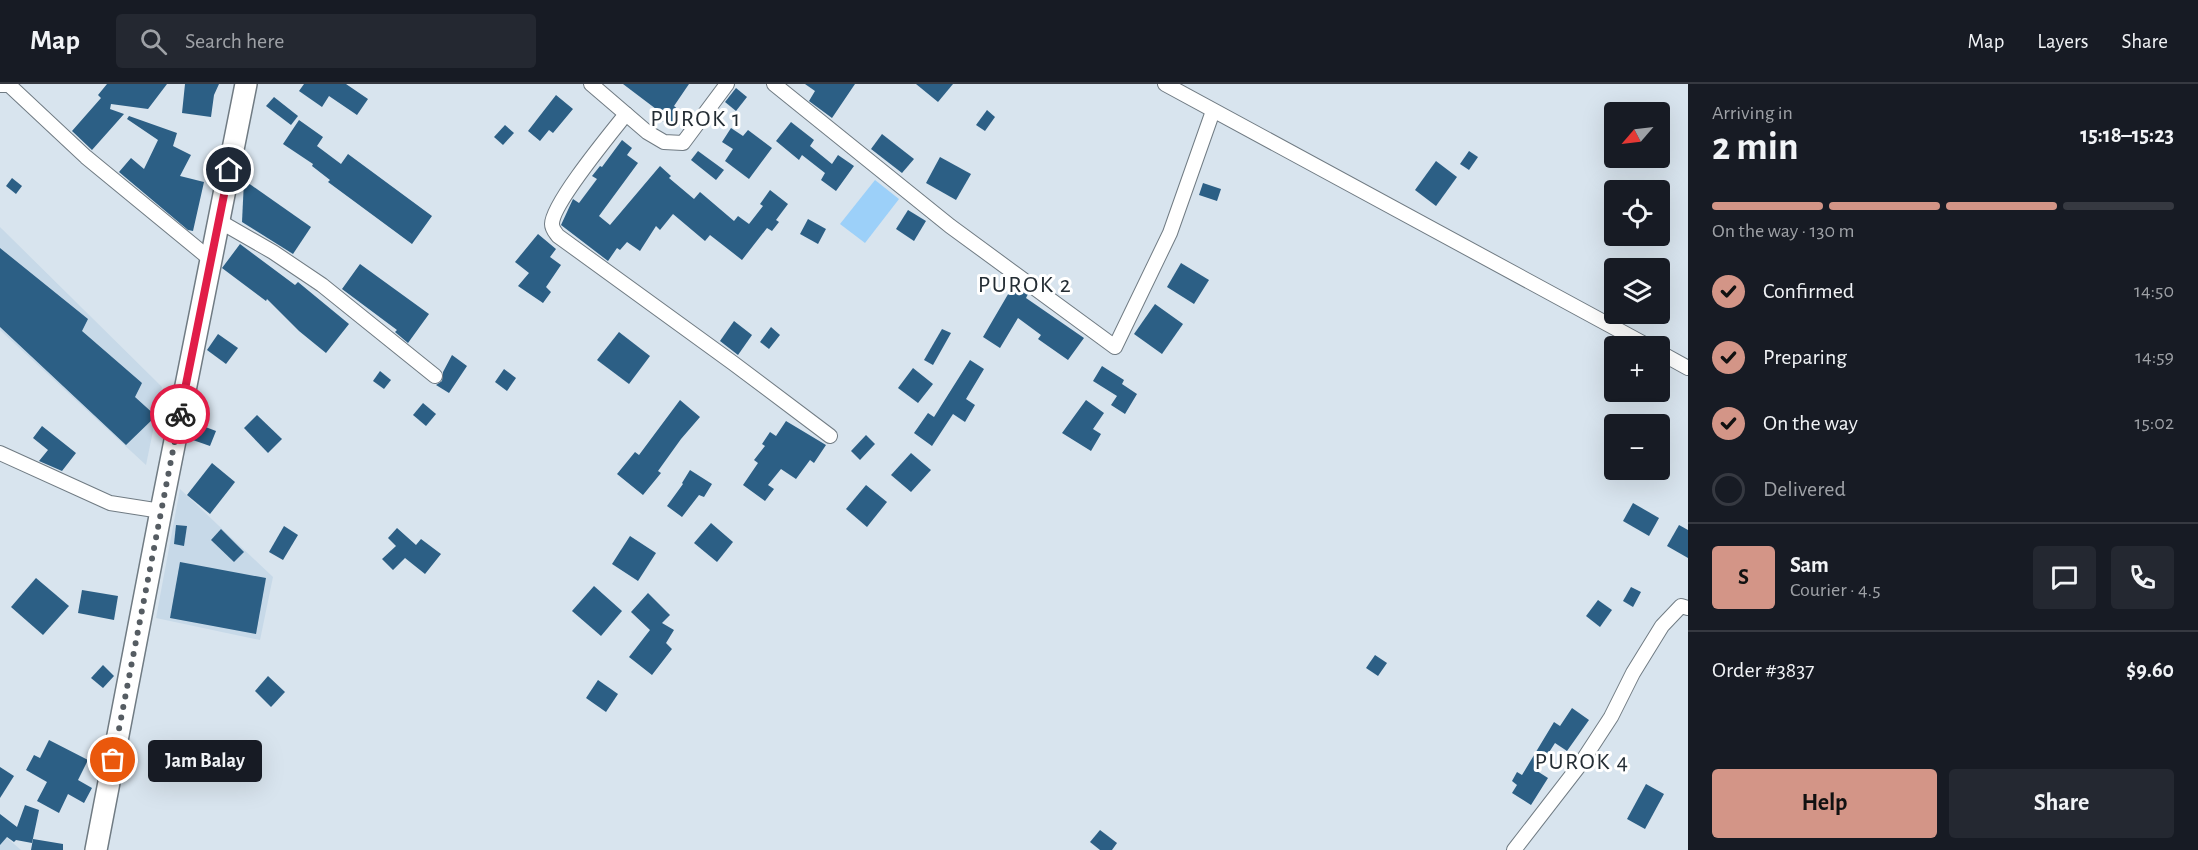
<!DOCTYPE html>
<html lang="en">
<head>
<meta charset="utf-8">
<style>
  body { margin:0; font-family:"Alegreya Sans",sans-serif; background:#242831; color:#f1f3f6; height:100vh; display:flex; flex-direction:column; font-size:22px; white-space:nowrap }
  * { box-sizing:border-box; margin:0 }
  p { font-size:20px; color:#9ea1a6 }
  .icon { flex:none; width:33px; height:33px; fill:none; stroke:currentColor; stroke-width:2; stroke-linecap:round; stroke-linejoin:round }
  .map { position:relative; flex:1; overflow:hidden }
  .side { display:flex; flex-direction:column; background:#171b24; width:510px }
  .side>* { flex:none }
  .needle { width:39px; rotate:242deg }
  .buttons { position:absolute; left:1604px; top:18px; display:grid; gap:12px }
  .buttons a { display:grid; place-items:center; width:66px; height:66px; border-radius:6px; background:#171b24; box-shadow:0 6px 24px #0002; font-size:30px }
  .pin { position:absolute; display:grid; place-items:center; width:51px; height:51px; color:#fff; margin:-26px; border:3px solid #fff; border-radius:50%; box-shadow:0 2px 6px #0007 }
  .courier { position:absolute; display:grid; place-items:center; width:60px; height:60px; margin:-30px; border:4px solid #e11d48; border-radius:50%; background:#fff; color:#222; box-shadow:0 2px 8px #0007 }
  .bubble { position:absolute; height:42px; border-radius:6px; background:#171b24; box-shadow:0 6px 24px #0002; font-size:20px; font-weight:700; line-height:42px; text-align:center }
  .summary em { font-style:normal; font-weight:700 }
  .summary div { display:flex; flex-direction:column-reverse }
  .summary { display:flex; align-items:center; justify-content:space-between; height:102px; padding:0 24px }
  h1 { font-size:39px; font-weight:700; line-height:45px }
  .bar { display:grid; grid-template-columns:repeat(4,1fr); gap:9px 6px; align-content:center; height:72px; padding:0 24px }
  .bar i { height:8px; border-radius:4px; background:#363941 }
  .bar .current { background:#d39587 }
  .bar p { grid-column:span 4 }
  .line { display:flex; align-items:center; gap:15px; padding:0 24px; border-top:2px solid #363941 }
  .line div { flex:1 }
  .round { display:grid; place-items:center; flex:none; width:63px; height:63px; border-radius:6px; background:#242831 }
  ol { padding:0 24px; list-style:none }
  li { display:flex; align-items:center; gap:18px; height:66px }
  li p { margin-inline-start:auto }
  li .icon { padding:6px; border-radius:50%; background:#d39587; color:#111; stroke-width:4 }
  li:last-child { color:#9ea1a6 }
  li i { width:33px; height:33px; border:3px solid #363941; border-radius:50% }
  .primary-button { display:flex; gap:12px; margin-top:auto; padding:12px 24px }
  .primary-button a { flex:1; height:69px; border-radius:6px; background:#d39587; color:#111; font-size:24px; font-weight:700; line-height:69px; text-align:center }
  .primary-button a+a { background:#242831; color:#f1f3f6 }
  header { display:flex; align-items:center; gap:36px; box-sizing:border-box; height:84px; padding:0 30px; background:#171b24; border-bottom:2px solid #363941 }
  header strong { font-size:28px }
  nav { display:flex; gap:33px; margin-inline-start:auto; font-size:21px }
  .search { width:420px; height:54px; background:#242831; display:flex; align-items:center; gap:15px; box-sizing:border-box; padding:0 21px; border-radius:6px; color:#9ea1a6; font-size:22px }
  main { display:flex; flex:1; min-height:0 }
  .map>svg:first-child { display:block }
  .built { fill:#c7d9e8 }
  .green { fill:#9cd0f9 }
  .building { fill:#2c5f85 }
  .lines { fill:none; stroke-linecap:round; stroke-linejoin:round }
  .street-casing { stroke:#707b83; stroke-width:16 }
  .primary-casing { stroke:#707b83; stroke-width:24 }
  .street { stroke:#fff; stroke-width:14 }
  .primary { stroke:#fff; stroke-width:21 }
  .done { stroke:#555c62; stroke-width:6; stroke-dasharray:0 10.8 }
  .route { stroke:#e11d48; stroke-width:8 }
  .labels { text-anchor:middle; stroke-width:6; stroke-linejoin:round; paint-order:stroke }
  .neighbourhood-label { font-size:24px; letter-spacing:1.5px; fill:#242d34; stroke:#fff }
</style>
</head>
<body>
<header>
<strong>Map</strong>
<div class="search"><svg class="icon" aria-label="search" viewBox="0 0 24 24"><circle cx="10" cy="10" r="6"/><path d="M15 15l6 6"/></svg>Search here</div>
<nav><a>Map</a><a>Layers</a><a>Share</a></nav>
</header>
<main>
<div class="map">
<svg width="1688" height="766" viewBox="0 0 1688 766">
  <rect width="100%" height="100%" fill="#d8e4ee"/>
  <g class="built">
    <path d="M0,143l162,160 -16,78 -146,-135z"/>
    <path d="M180,405l93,88 -13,63 -104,-22z"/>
    <path d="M0,748l21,18h-21z"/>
  </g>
  <path class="green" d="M875,96l24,19 -34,44 -25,-19z"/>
  <g class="building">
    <path d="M107,0h60l-19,25 -37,-5 -1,5 14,5 -32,36 -20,-19 29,-33 -3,-3z"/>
    <path d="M185,0h34l-5,11 -3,22 -29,-4z"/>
    <path d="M304,0h42l22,15 -11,16 -28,-19 -7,11 -23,-16z"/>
    <path d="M623,0h66l-15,22 7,6 -11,15 -13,-10 3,-5z"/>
    <path d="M805,0h50l-23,34 -23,-17 6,-10z"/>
    <path d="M916,0h37l-15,18z"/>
    <path d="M736,4l11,9 -11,14 -11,-9z"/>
    <path d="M556,11l17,14 -20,24 -4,-3 -9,11 -12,-10z"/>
    <path d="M274,13l24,19 -7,9 -25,-19z"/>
    <path d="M987,26l8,7 -10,14 -9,-6z"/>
    <path d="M129,32l48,17 -4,13 18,9 -11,21 24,6 -11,49 -5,-1 -69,-58 12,-14 13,11 14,-29 -31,-21z"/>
    <path d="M299,36l24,17 -6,9 24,18 7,-10 84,62 -20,28 -84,-62 2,-2 -18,-14 1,-2 -30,-20z"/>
    <path d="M791,38l23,18 -4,6 22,18 6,-9 16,11 -18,25 -15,-11 4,-7 -23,-18 -3,5 -23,-19z"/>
    <path d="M505,41l9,8 -11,12 -9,-8z"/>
    <path d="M731,44l12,8 5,-6 24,18 -23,31 -24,-18 8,-12 -11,-7z"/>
    <path d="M882,50l32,25 -12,14 -31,-24z"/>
    <path d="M622,56l10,8 -5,7 11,8 -39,53 11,9 50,-59 11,10 -2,2 25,21 6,-7 34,29 4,-5 11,8 14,-18 -3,-2 10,-14 18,14 -12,16 3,2 -7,9 -5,-3 -25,32 -32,-25 -5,6 -32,-27 -13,16 -4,-4 -16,25 -13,-9 -7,8 -3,-2 -9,13 -47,-36 12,-26 6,4 18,-24 -5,-3 8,-10 2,1z"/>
    <path d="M698,67l26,19 -8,10 -25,-20z"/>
    <path d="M1469,67l9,6 -9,13 -9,-6z"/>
    <path d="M940,73l31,17 -15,26 -30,-17z"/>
    <path d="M1436,77l21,16 -21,29 -21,-16z"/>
    <path d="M12,94l10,8 -6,8 -10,-8z"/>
    <path d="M244,96l67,47 -18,27 -51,-32z"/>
    <path d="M1203,99l18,6 -4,12 -18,-6z"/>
    <path d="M908,126l18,11 -12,20 -18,-12z"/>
    <path d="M808,135l18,10 -8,15 -18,-10z"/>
    <path d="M538,150l18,15 -6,8 11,8 -15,22 5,5 -8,11 -25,-17 11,-13 -14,-11z"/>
    <path d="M240,160l55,41 3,-3 51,42 -23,29 -27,-22 -32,-32 -1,2 -44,-33z"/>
    <path d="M0,164l88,71 -6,12 60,52 -7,14 21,19 -30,29 -126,-118z"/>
    <path d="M1181,179l28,17 -15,24 -27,-17z"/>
    <path d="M360,180l69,50 -21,29 -13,-11 2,-2 -55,-41z"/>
    <path d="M1014,200l14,10 -2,4 58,40 -16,22 -30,-21 3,-4 -23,-17 -18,30 -17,-11z"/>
    <path d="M1155,220l28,20 -21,30 -28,-20z"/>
    <path d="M734,237l18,14 -14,20 -18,-14z"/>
    <path d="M771,243l9,8 -11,14 -9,-7z"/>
    <path d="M942,245l9,4 -18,32 -9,-5z"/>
    <path d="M619,248l31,24 -21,28 -32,-24z"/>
    <path d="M218,250l20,14 -12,16 -19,-14z"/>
    <path d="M452,271l15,11 -18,27 -13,-8 6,-4 1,-9z"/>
    <path d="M970,276l14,9 -18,30 9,6 -10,17 -12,-8 -21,32 -18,-13 14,-20 6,4z"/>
    <path d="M1102,282l22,14 -2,4 15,10 -12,20 -14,-9 6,-9 -24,-15z"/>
    <path d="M913,284l20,16 -15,19 -20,-15z"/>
    <path d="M504,285l12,9 -9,13 -12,-9z"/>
    <path d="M380,287l11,9 -7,9 -11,-8z"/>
    <path d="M680,316l20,17 -19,22 -23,32 3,2 -18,22 -26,-21 18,-22 4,3z"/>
    <path d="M1086,316l18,13 -11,16 8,5 -10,17 -29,-18z"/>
    <path d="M423,319l13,11 -10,12 -13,-11z"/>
    <path d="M257,331l25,24 -14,14 -24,-25z"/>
    <path d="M786,337l40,24 -12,18 -4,-3 -14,19 -15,-10 -13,16 6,4 -9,12 -22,-16 15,-22 -4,-3 11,-14 -3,-2 8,-12 6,4z"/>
    <path d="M195,339l21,8 -6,15 -20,-7z"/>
    <path d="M42,342l34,27 -14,18 -23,-10 9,-11 -15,-12z"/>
    <path d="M866,351l9,9 -15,16 -9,-9z"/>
    <path d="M911,369l20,17 -20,22 -20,-17z"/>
    <path d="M212,379l23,19 -25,32 -23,-19z"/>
    <path d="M690,386l22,14 -8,13 -5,-2 -17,22 -15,-11 16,-22 -1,-1z"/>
    <path d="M866,401l21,17 -20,25 -21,-18z"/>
    <path d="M1633,419l26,15 -10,18 -26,-15z"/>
    <path d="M711,439l22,19 -16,20 -23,-19z"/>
    <path d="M176,441l11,1 -3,20 -10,-2z"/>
    <path d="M1679,441l9,5v28l-21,-12z"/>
    <path d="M284,442l14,9 -15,25 -14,-8z"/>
    <path d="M397,444l19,17 5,-6 20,15 -16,20 -20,-16 -12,12 -11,-11 14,-13 -8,-8z"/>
    <path d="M221,445l23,23 -10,10 -23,-22z"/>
    <path d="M630,452l26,17 -18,28 -26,-17z"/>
    <path d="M180,478l86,16 -10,56 -86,-16z"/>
    <path d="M36,494l33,28 -26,29 -32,-28z"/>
    <path d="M594,502l28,25 -21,25 -29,-25z"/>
    <path d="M1631,503l10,5 -8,15 -10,-6z"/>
    <path d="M82,506l36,6 -4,24 -36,-7z"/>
    <path d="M648,509l22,22 -8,8 12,7 -8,13 6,6 -20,26 -23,-18 21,-27 -19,-18z"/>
    <path d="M1598,516l14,10 -12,17 -14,-11z"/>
    <path d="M1375,571l12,8 -9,13 -12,-8z"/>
    <path d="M103,581l11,11 -11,12 -12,-10z"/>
    <path d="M268,592l17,16 -14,15 -16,-16z"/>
    <path d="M598,596l20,14 -12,18 -20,-14z"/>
    <path d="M1572,624l17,12 -22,31 -12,-8 -18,28 11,7 -17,27 -19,-12 5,-8 -5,-4 5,-9 5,3 32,-53 6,4z"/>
    <path d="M49,656l39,20 -10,20 14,8 -8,15 -16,-9 -9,19 -22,-12 10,-19 -21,-12 8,-15 6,3z"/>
    <path d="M0,683l14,9 -14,22z"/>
    <path d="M1646,700l18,10 -19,35 -18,-10z"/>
    <path d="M25,721l14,5 -7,33 -16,-3 -2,2 -7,-5 -7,8v-31l17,13z"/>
    <path d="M1100,746l17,13 -5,7h-12l-10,-8z"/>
    <path d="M33,755l30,5v6h-32z"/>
  </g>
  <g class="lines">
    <g class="street-casing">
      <g id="street">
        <path d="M591,0l56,48 17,10 19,1 44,-59"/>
        <path d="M774,0l176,142 165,121 55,-114 43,-122"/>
        <path d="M1165,0l483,262"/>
        <path d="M0,1h9l77,72 124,102"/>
        <path d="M626,30c-15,19 -74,90 -74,110 0,5 3,8 6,12l175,127 97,73"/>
        <path d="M219,137l54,31 49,33 113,91"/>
        <path d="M1659,268l29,16"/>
        <path d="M0,369l110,50 51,8"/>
        <path d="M1514,766l65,-84 32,-49 22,-44 29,-47 19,-20 7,2"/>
      </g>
    </g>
    <g class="primary-casing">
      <path id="primary" d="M96,766l65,-339 85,-427"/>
    </g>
    <use href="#street" class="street"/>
    <use href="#primary" class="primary"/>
  </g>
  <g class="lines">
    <path class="done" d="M113,676l67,-346"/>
    <path class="route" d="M180,330l49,-244"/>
  </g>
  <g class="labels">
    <g class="neighbourhood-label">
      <text x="696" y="42">PUROK 1</text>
      <text x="1025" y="208">PUROK 2</text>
      <text x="1582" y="685">PUROK 4</text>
    </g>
  </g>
</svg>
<div class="buttons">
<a><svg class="needle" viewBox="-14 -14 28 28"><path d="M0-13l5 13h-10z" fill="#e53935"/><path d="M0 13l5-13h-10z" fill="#9ea1a6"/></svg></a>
<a><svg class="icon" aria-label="locate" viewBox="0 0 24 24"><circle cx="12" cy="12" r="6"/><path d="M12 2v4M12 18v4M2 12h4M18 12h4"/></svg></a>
<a><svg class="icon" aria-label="layers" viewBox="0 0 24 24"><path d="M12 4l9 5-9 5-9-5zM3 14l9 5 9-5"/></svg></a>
<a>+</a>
<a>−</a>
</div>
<div class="pin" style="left:113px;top:676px;background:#ea580c"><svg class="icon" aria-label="bag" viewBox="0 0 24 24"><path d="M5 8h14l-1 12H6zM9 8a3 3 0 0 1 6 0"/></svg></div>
<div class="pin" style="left:229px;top:86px;background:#1f2937"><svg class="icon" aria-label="home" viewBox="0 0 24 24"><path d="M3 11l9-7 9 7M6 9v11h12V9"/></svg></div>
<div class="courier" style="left:180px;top:330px"><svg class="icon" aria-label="bike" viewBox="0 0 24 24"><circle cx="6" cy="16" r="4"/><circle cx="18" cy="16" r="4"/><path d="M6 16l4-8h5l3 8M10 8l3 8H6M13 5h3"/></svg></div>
<div class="bubble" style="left:148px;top:656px;width:114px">Jam Balay</div>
</div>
<section class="side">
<div class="summary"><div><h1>2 min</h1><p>Arriving in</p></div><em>15:18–15:23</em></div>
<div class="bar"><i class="current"></i><i class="current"></i><i class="current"></i><i></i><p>On the way · 130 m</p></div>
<ol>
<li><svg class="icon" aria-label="check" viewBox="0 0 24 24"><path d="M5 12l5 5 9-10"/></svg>Confirmed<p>14:50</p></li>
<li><svg class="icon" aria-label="check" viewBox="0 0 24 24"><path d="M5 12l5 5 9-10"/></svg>Preparing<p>14:59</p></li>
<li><svg class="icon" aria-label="check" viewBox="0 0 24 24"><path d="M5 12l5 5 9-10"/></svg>On the way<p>15:02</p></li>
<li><i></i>Delivered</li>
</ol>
<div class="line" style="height:108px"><b class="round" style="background:#d39587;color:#111">S</b><div><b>Sam</b><p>Courier · 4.5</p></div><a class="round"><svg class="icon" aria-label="chat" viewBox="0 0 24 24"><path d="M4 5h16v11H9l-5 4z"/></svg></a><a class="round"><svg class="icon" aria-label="phone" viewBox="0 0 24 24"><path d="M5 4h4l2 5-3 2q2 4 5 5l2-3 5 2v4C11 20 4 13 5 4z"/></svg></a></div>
<div class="line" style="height:78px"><div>Order #3837</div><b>$9.60</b></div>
<div class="primary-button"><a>Help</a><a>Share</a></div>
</section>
</main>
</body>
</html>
